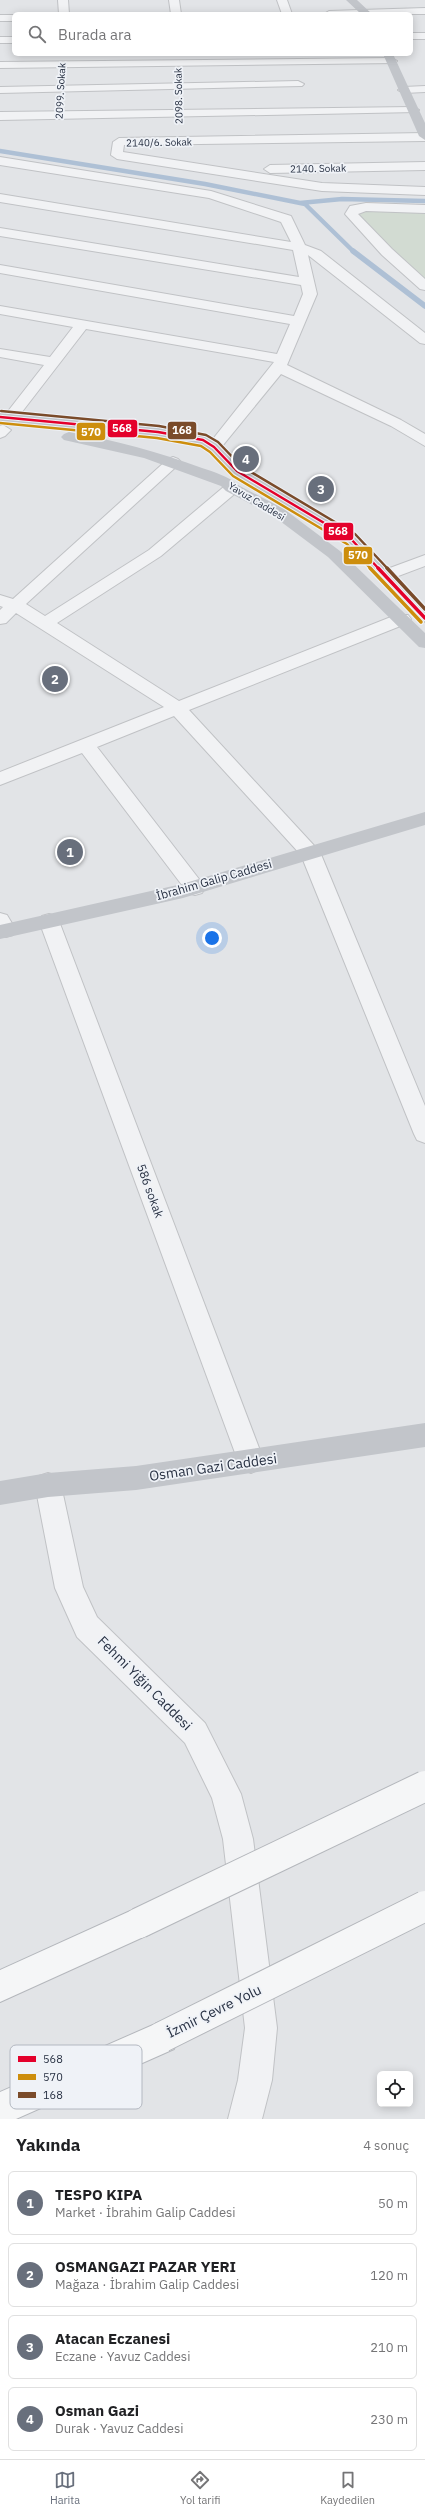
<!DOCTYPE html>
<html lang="tr">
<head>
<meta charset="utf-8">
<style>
  body { margin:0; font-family:"IBM Plex Sans",sans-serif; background:#f2f2f2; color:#202124 }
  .controls { position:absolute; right:12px; bottom:12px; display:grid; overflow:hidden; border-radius:6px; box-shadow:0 2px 10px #0003 }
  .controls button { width:36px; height:36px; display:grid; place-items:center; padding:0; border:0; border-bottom:1px solid #e0e0e0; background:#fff; color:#202124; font:20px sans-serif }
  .you { position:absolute; left:212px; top:938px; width:14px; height:14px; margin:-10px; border:3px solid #fff; border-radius:50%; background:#1a73e8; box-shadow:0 0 0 6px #1a73e833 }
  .badge { display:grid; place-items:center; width:26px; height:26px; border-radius:50%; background:#686f7c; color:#fff; font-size:13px; font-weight:700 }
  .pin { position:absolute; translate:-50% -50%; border:2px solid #fff; box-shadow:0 1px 4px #0006 }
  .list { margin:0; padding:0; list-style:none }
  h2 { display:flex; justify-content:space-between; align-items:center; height:52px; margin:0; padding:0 16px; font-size:17px }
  h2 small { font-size:13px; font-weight:400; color:#757577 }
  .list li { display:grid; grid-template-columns:26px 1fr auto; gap:12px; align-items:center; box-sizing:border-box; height:64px; margin:0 8px 8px; padding:0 8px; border:1px solid #e0e0e0; border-radius:6px }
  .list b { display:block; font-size:15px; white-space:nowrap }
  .list p { margin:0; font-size:13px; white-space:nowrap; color:#757577 }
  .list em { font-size:13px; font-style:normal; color:#757577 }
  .icon { flex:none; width:22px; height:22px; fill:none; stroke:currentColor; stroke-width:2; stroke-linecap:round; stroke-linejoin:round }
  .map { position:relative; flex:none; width:425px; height:2119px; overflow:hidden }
  .search { position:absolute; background:#fff; box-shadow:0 2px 10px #0003; left:12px; right:12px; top:12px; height:44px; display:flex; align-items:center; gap:10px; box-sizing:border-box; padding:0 14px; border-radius:6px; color:#757577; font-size:15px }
  .sheet { height:340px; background:#fff }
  nav { display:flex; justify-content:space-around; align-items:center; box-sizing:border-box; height:56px; border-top:1px solid #e0e0e0; background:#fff; font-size:11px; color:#757577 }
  nav a { display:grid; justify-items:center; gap:2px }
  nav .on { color:#686f7c }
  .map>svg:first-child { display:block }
  .green { fill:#d2dbd2 }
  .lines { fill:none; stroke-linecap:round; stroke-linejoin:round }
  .stream-far1 { stroke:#aec0d5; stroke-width:4.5 }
  .stream { stroke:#aec0d5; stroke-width:5.5 }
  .street-casing { stroke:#c0c2c5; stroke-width:2 }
  .highway-casing { stroke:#b4b7bc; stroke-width:2 }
  .street { fill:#f1f2f4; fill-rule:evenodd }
  .secondary { fill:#c2c5ca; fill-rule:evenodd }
  .highway { fill:#f5f6f7; fill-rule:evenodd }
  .highway-bridge-casing { stroke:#b4b7bc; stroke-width:32; stroke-linecap:butt }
  .highway-bridge { stroke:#f5f6f7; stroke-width:30 }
  .bus-1-far1-casing { stroke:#eff2f7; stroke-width:4.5 }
  .bus-1-casing { stroke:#eff2f7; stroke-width:6 }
  .bus-2-far1-casing { stroke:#eff2f7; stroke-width:4.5 }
  .bus-2-casing { stroke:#eff2f7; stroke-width:6 }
  .bus-3-far1-casing { stroke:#eff2f7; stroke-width:4.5 }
  .bus-3-casing { stroke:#eff2f7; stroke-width:6 }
  .bus-1-far1 { stroke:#e4002b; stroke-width:2.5 }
  .bus-1 { stroke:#e4002b; stroke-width:3.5 }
  .bus-2-far1 { stroke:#cd8e0d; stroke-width:2.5 }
  .bus-2 { stroke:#cd8e0d; stroke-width:3.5 }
  .bus-3-far1 { stroke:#7a4b2a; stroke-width:2.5 }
  .bus-3 { stroke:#7a4b2a; stroke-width:3.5 }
  .labels { text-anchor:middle; stroke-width:3.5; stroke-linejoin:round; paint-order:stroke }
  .far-street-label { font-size:10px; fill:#273042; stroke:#eff2f7 }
  .street-label { font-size:12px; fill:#273042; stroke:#eff2f7 }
  .near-street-label { font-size:14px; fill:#273042; stroke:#eff2f7 }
  .key { fill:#eff2f7; stroke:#b3b8c1; stroke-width:1 }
  .key-label { font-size:11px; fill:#273042 }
  .line-badge { stroke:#eff2f7; stroke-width:1.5 }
  .badge-label { font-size:11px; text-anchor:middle; font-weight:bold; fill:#fff }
</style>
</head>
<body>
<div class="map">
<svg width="425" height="2119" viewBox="0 0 425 2119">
  <rect width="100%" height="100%" fill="#e2e4e7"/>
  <!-- green -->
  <path class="green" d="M365,211L425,212V278L415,272L361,219L359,214Z"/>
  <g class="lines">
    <!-- stream-far1 -->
    <path class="stream-far1" d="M0,151L205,184L305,204L354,252
      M300,203L342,199L425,201"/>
    <!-- stream -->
    <path class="stream" d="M353,251L425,306"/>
    <!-- street casing -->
    <g class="street-casing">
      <path id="street" d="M58,0H68L69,14H59Z
        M169,0H179L181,14H171Z
        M277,0H287L292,14H282Z
        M425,8V14H324L329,11Z
        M0,15H14V21H0Z
        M411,33H425V39H411Z
        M0,37H14V43H0Z
        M391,58L397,61L395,63L0,68V62Z
        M298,81L304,84L302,86L0,93V87Z
        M425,86V92L404,93L398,90L404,87Z
        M413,107L419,110L417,112L0,120V112Z
        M425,133V141L124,145L123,152L322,183L425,187V195L322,191L117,159L111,155L113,142L119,138Z
        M0,157L211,191L291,216L305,245L321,251L425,333V344L420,343L308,255L317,294L287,365L401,420L425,434V446L391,426L281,374L219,450H209L206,447L209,444L274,362L86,329L15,421H5L3,418L5,415L44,365L0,357V349L50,357L73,327L0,314V306L277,354L290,324L0,273V265L294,316L303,294L301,285L0,236V228L299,277L293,250L0,202V194L291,242L281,222L209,198L0,165Z
        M425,162V170L270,173L264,169L270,165Z
        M366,203L425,205V213L366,211L358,214L392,249L425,279V290L420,289L382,255L345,214L350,206Z
        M3,425L11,430L5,436L0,438V426Z
        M173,457L178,459L181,462L178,465L26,604L45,616L149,550L226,485L232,483L240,488L238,491L161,556L57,623L179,701L396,615H408L411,619L408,623L189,710L320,852L425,1106V1143L417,1140L414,1134L301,855L174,716L97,747L202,883L205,888L202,893L195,895L188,893L82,753L0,785V772L164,707L16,613L6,623L0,624V610L3,607L0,606V595L13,599L168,459Z
        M425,555V566L385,581L379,580L377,576L379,572Z
        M0,913L7,915L16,930L13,935L6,937L0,936Z
        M49,914L56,916L59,921L264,1461L260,1469L251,1473L242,1469L238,1461L39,921L42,916Z
        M48,1473L57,1476L61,1485L83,1587L97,1617L205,1723L241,1794L253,1839L277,2028L272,2080L262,2119H228L238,2080L245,2028L223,1839L212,1798L185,1743L77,1637L55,1588L35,1485L39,1476Z"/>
    </g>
    <!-- highway casing -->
    <g class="highway-casing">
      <path id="highway" d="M139,1907L150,1912L155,1923L150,1934L0,2002V1970Z
        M162,2021L174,2025L178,2037L174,2049L16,2119H0V2092Z"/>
    </g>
    <!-- street -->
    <use href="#street" class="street"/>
    <!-- secondary -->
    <path class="secondary" d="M346,0H357L372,14H361Z
      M383,54H393L425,123V140L419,136Z
      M0,413L158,427L208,437L219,444L243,468L357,536L425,608V623L419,622L345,542L231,474L209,450L198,444L158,437L0,421Z
      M69,432C114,440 159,452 202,468C214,472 228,476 238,485L284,509L340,551L425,633V648L419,647L328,557L272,515L226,491L221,486L144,458L64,440L61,437L64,434Z
      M425,812V825L183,898L0,939V925L182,884Z
      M425,1423V1447L136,1490L48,1497L0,1505V1481L48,1473L136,1466Z"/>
    <!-- highway -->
    <use href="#highway" class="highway"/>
    <!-- highway-bridge casing -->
    <g class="highway-bridge-casing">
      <path id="highway-bridge" d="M139,1923L425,1786
        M162,2037L425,1906"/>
    </g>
    <!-- highway-bridge -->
    <use href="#highway-bridge" class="highway-bridge"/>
    <!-- bus-1-far1 casing -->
    <g class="bus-1-far1-casing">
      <path id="bus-1-far1" d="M0,417L158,432L203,440L214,447L237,471L351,539L379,569"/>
    </g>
    <!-- bus-1 casing -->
    <g class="bus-1-casing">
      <path id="bus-1" d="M378,568L425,618"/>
    </g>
    <!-- bus-2-far1 casing -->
    <g class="bus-2-far1-casing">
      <path id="bus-2-far1" d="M0,423L157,438L201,446L210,452L233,476L347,544L371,569"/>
    </g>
    <!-- bus-2 casing -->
    <g class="bus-2-casing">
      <path id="bus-2" d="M370,568L421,622"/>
    </g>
    <!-- bus-3-far1 casing -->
    <g class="bus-3-far1-casing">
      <path id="bus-3-far1" d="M1,411L159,426L206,435L218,442L241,466L355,534L388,569"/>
    </g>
    <!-- bus-3 casing -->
    <g class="bus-3-casing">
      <path id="bus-3" d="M387,568L425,609"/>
    </g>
    <!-- bus-1-far1 -->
    <use href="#bus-1-far1" class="bus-1-far1"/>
    <!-- bus-1 -->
    <use href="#bus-1" class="bus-1"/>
    <!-- bus-2-far1 -->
    <use href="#bus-2-far1" class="bus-2-far1"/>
    <!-- bus-2 -->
    <use href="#bus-2" class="bus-2"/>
    <!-- bus-3-far1 -->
    <use href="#bus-3-far1" class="bus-3-far1"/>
    <!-- bus-3 -->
    <use href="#bus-3" class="bus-3"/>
  </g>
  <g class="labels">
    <!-- far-street labels -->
    <g class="far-street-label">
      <text transform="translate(60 91) rotate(-87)" y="4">2099. Sokak</text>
      <text transform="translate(178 96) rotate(-91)" y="4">2098. Sokak</text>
      <text transform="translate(159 142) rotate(-1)" y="4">2140/6. Sokak</text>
      <text transform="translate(318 168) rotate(-1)" y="4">2140. Sokak</text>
      <text transform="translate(257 501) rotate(31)" y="4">Yavuz Caddesi</text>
    </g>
    <!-- street labels -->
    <g class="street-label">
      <text transform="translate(214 880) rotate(-16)" y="4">İbrahim Galip Caddesi</text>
      <text transform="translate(150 1191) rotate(70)" y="4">586 sokak</text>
    </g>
    <!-- near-street labels -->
    <g class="near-street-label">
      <text transform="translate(213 1467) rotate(-8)" y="5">Osman Gazi Caddesi</text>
      <text transform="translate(145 1683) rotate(45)" y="5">Fehmi Yiğin Caddesi</text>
      <text transform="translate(214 2011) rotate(-26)" y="5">İzmir Çevre Yolu</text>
    </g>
  </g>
  <!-- legend -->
  <rect x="10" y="2045" width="132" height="64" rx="6" class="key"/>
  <rect x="18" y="2056" width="18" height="6" fill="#e4002b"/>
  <rect x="18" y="2074" width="18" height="6" fill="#cd8e0d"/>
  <rect x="18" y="2092" width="18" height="6" fill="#7a4b2a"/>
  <g class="key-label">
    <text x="43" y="2063">568</text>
    <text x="43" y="2081">570</text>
    <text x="43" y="2099">168</text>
  </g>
  <g class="line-badge">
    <rect x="107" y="419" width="31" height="19" rx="4" fill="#e4002b"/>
    <rect x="167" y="421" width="30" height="19" rx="4" fill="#7a4b2a"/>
    <rect x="76" y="422" width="30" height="19" rx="4" fill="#cd8e0d"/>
    <rect x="323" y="522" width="31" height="19" rx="4" fill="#e4002b"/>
    <rect x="343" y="546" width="30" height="19" rx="4" fill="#cd8e0d"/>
  </g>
  <g class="badge-label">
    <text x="122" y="432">568</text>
    <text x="182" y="434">168</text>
    <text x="91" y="436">570</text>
    <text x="338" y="535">568</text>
    <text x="358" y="559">570</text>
  </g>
</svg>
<div class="controls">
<button><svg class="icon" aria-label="locate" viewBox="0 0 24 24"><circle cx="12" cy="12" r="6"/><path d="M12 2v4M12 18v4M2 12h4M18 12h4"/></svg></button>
</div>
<div class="you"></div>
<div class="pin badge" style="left:70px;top:852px">1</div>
<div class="pin badge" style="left:55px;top:679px">2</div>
<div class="pin badge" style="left:321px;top:489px">3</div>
<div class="pin badge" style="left:246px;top:459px">4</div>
<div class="search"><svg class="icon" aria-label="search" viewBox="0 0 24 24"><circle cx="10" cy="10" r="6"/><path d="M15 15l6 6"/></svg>Burada ara</div>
</div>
<section class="sheet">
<h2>Yakında<small>4 sonuç</small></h2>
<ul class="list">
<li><span class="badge">1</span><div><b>TESPO KIPA</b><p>Market · İbrahim Galip Caddesi</p></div><em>50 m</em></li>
<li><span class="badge">2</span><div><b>OSMANGAZI PAZAR YERI</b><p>Mağaza · İbrahim Galip Caddesi</p></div><em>120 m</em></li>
<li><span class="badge">3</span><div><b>Atacan Eczanesi</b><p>Eczane · Yavuz Caddesi</p></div><em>210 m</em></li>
<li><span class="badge">4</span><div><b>Osman Gazi</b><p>Durak · Yavuz Caddesi</p></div><em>230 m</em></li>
</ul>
</section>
<nav>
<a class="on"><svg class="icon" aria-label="map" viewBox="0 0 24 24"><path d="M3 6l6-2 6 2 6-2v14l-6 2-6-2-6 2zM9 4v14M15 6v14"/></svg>Harita</a>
<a><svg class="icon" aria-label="directions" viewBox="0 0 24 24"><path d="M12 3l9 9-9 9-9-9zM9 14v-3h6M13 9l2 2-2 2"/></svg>Yol tarifi</a>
<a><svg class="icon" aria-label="saved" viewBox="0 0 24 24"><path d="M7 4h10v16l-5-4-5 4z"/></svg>Kaydedilen</a>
</nav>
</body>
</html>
